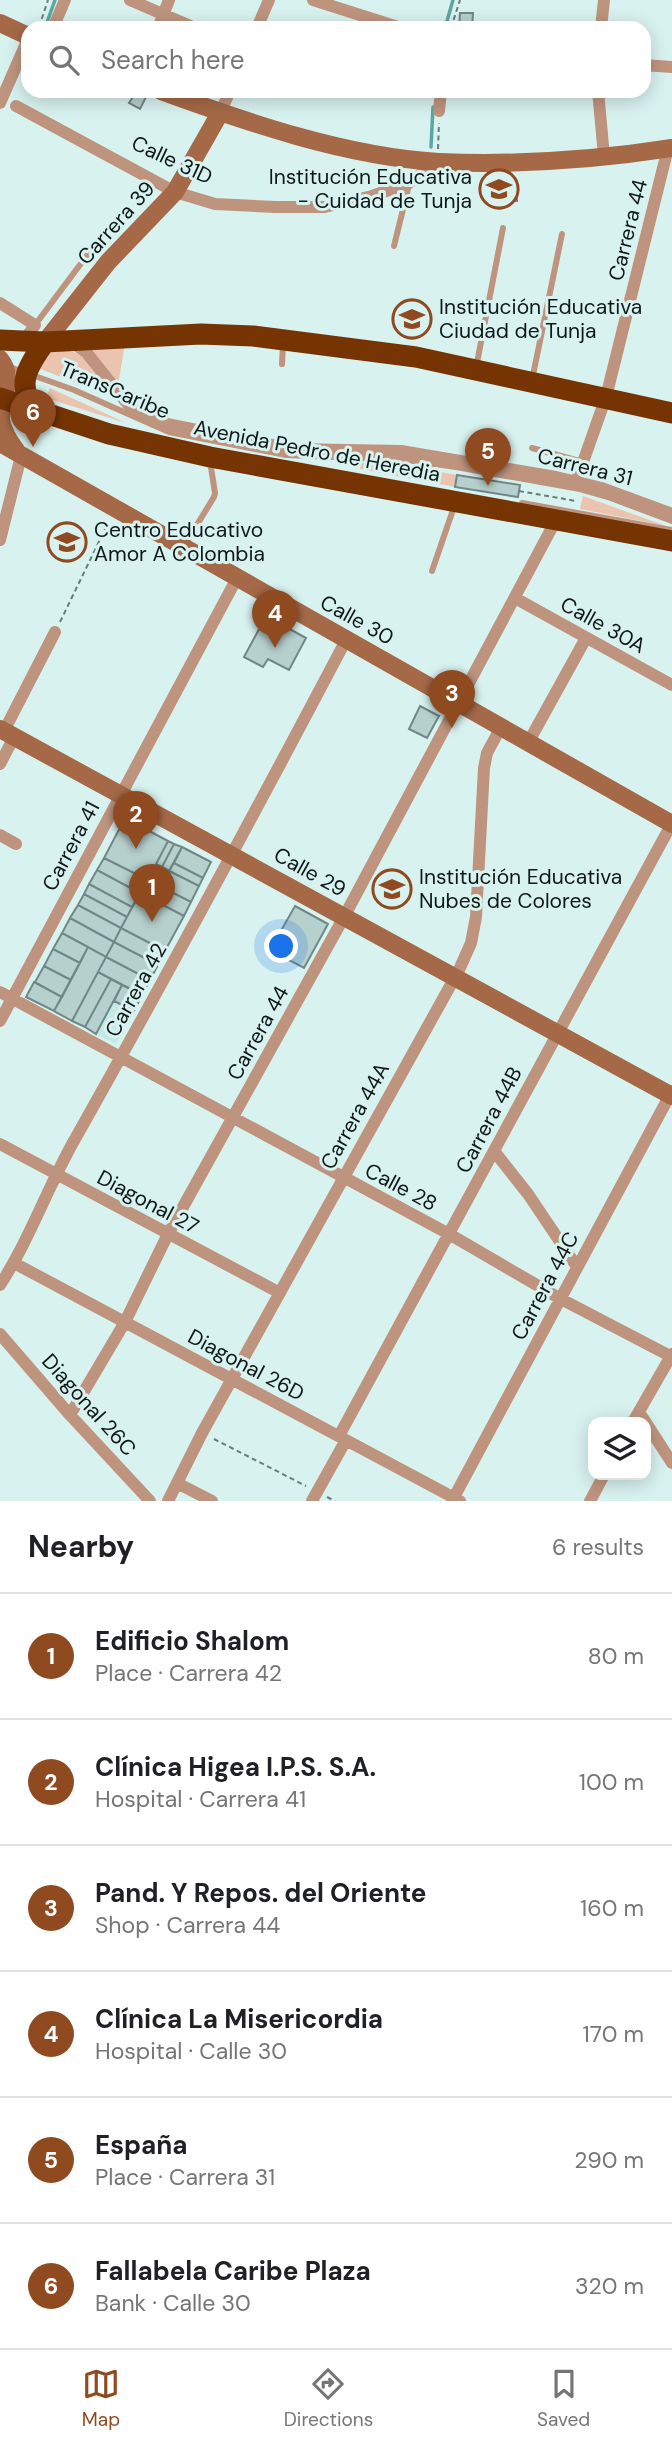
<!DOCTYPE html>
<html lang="en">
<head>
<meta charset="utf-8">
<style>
  body { margin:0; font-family:"DM Sans",sans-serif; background:#f6f6f6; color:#202124 }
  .controls { position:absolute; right:21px; bottom:21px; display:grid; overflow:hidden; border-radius:14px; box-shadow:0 4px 18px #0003 }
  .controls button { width:63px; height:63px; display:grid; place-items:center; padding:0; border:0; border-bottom:2px solid #e0e0e0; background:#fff; color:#202124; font:35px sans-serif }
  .you { position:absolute; left:282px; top:947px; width:24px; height:24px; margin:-18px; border:5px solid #fff; border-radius:50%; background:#1a73e8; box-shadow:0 0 0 10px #1a73e833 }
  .badge { display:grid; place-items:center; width:46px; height:46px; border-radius:50%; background:#8f4a20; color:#fff; font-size:23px; font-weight:700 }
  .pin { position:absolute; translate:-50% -58px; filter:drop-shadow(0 2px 4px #0008) }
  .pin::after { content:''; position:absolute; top:37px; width:24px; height:21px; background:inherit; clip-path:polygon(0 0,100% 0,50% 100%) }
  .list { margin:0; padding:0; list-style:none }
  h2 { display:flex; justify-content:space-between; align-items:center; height:91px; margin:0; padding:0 28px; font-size:30px }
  h2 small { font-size:23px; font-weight:400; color:#757577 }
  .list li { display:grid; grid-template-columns:46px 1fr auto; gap:21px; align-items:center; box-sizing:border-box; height:126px; padding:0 28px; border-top:2px solid #e0e0e0 }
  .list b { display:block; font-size:26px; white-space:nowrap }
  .list p { margin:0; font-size:23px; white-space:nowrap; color:#757577 }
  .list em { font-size:23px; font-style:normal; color:#757577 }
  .icon { flex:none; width:38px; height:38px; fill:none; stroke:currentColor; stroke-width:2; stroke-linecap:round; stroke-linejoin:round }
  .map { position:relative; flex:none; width:672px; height:1501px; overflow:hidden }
  .search { position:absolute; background:#fff; box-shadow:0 4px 18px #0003; left:21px; right:21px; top:21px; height:77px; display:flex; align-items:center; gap:18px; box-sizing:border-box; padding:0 24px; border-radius:21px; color:#757577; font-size:26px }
  .sheet { height:847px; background:#fff }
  nav { display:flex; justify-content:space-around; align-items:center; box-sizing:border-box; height:98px; border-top:2px solid #e0e0e0; background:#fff; font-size:19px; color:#757577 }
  nav a { display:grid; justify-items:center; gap:4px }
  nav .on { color:#8f4a20 }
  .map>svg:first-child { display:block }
  .built { fill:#c5e9e6 }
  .green { fill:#ebc4af }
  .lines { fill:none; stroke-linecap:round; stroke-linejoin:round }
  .stream { stroke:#5da6a3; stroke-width:3.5 }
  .building { fill:#b6d0ce; stroke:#6f8785; stroke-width:2 }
  .path { stroke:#6b7c7b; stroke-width:2; stroke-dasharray:5 3.5; stroke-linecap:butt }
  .lane { stroke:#be947e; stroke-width:6 }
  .street { stroke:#be947e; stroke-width:12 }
  .secondary { stroke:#a56947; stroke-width:18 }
  .highway { stroke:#753402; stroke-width:21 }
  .labels { text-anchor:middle; stroke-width:6; stroke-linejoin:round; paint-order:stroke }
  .street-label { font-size:21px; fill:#0e1817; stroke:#d8f2f0 }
  .poi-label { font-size:21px; fill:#0e1817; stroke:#d8f2f0; text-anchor:start }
</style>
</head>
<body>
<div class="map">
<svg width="672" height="1501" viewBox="0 0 672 1501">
  <rect width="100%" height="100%" fill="#d8f2f0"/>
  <!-- built -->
  <path class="built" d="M114,1001L134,1011L116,1044L96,1034Z"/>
  <!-- green -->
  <path class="green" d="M125,343L118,386L88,347Z
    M58,350C90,350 97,373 112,397L38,368L48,353Z
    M50,388L126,423L46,398Z
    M361,463L400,465L457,475L455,487L360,469Z
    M583,496L666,526L580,509Z"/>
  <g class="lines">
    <!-- stream -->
    <path class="stream" d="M45,28L55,0
      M445,28L453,0
      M431,147L433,107"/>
  </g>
  <!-- building -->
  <path class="building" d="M460,13H473L472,28H459Z
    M136,92L146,97L140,109L129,103Z
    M516,182L517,201H493V183Z
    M457,475L520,485L518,497L455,487Z
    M266,616L306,638L289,670L268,659L263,667L244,657Z
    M420,706L439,716L427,738L409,729Z
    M125,818L168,841L148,880L104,858Z
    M168,841L174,844L162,867L156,864Z
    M174,844L182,847L169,871L162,867Z
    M182,847L211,862L203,878L174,863Z
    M104,858L148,880L140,893L97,870Z
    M174,863L203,878L199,886L169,871Z
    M156,864L199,886L191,902L148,880Z
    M97,870L140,893L132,907L89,884Z
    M148,880L191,902L184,916L140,893Z
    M89,884L132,907L127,917L84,894Z
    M140,893L184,916L165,951L121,928Z
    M84,894L127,917L121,928L78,905Z
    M78,905L121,928L114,942L70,918Z
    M295,906L328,924L304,968L270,950Z
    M70,918L114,942L106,957L62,933Z
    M121,928L165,951L158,965L114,942Z
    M62,933L88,947L80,963L53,949Z
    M114,942L158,965L150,980L106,957Z
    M88,947L106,957L72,1021L54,1011Z
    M53,949L80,963L71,980L44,966Z
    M106,957L150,980L142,995L98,972Z
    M44,966L71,980L62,997L35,982Z
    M98,972L111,979L85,1027L72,1021Z
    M111,979L122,985L96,1034L85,1027Z
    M34,982L62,997L54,1011L26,997Z
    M122,985L142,995L134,1011L114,1001Z"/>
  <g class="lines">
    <!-- path -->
    <path class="path" d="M39,27L48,0
      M451,28L460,0
      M438,149L439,123
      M519,491L576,501
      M60,622L108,523
      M214,1439L306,1486
      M327,1497L335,1501"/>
    <!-- lane -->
    <path class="lane" d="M394,246L409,185
      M35,325L100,238
      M282,364L283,345
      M7,366L74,390L169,432L286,455L406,460L456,467L580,489L608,497L672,521
      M476,368L503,228
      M532,380L562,234
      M532,448L583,462
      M522,503L672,530
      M184,546L214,497L215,493L210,461
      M432,571L455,504"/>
    <!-- street -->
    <path class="street" d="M130,0L195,28
      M313,0L401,28
      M53,28L65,0
      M158,28L169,0
      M257,28L269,0
      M601,28L604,0
      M644,65L672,67
      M423,91L430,92
      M598,91L604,156
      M0,103L28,39
      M16,106L175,192L215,204L275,207H325L372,196L409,183L437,162
      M439,111L441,91
      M220,113L230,91
      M0,303L35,325L23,342
      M73,343L86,352L130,407L162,423L292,449L401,451L556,477L602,488L672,514
      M576,482L606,397L668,148
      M0,540L21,456
      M515,598L672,685
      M4,731L55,632
      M528,743L586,638
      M0,764L14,737
      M0,835L16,844
      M0,992L449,1234L559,1298L672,1357
      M0,1021L237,578
      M0,1144L280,1293
      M494,1151L528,1194L577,1267
      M14,1263L460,1501
      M0,1285C30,1239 48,1186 75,1139C168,974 258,807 346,640
      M0,1334L70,1415L150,1501
      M639,1412L672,1463
      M70,1415L125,1322L168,1234L344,917L556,520
      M633,1422L672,1354
      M339,1436L672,823
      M177,1483L212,1501
      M168,1501L202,1433L459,970L471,943L476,917L484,768L487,753L501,727
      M312,1501L346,1440
      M452,1501L672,1091
      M590,1501L604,1475"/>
    <!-- secondary -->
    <path class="secondary" d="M0,23L28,36
      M161,91C246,122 347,157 439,162C516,165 596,160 672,148
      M45,342L108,262L175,192L220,113
      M0,359C16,379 0,398 1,420C3,432 9,441 16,450
      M0,443L672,824
      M0,729L672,1096"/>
    <!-- highway -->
    <path class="highway" d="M0,340L45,342L201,334L253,336L416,357L672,413
      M0,398L109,434L210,457L672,541
      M36,410C14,386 29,364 45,342"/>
  </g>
  <!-- icons -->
  <defs>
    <g id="school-ring" transform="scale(2.0125)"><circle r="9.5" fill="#d8f2f0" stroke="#8f4a20" stroke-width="1.5"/><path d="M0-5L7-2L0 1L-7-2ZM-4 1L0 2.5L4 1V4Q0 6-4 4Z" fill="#8f4a20"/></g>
  </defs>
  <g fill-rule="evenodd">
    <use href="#school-ring" x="499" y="189"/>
    <use href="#school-ring" x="412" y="319"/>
    <use href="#school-ring" x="67" y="542"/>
    <use href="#school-ring" x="392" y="889"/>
  </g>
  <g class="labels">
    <!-- street labels -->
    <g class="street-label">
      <text transform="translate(172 160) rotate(25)" y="7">Calle 31D</text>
      <text transform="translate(116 223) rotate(-48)" y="7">Carrera 39</text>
      <text transform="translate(628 230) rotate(-76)" y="7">Carrera 44</text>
      <text transform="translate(115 390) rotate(23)" y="7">TransCaribe</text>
      <text transform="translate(317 451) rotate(11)" y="7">Avenida Pedro de Heredia</text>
      <text transform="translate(585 467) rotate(14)" y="7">Carrera 31</text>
      <text transform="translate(357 620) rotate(29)" y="7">Calle 30</text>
      <text transform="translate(603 625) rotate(29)" y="7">Calle 30A</text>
      <text transform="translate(71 846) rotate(-62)" y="7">Carrera 41</text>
      <text transform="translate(310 872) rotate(29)" y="7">Calle 29</text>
      <text transform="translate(136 990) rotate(-61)" y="7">Carrera 42</text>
      <text transform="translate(258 1033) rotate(-61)" y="7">Carrera 44</text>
      <text transform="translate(355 1116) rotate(-61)" y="7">Carrera 44A</text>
      <text transform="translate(489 1120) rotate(-62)" y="7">Carrera 44B</text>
      <text transform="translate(401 1187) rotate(28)" y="7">Calle 28</text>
      <text transform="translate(148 1202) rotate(28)" y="7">Diagonal 27</text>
      <text transform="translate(545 1286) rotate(-62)" y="7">Carrera 44C</text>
      <text transform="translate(246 1365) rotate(28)" y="7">Diagonal 26D</text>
      <text transform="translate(89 1405) rotate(48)" y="7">Diagonal 26C</text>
    </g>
    <!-- poi labels -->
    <g class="poi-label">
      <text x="472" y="184" text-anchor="end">Institución Educativa<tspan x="472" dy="24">- Cuidad de Tunja</tspan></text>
      <text x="439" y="314">Institución Educativa<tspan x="439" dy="24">Ciudad de Tunja</tspan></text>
      <text x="94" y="537">Centro Educativo<tspan x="94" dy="24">Amor A Colombia</tspan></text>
      <text x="419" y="884">Institución Educativa<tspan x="419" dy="24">Nubes de Colores</tspan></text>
    </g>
  </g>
</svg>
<div class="controls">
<button><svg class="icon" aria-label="layers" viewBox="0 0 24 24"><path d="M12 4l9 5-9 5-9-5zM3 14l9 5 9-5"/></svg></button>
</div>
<div class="you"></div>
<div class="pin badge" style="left:152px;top:922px">1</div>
<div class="pin badge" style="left:136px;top:849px">2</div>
<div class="pin badge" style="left:452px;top:728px">3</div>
<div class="pin badge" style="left:275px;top:648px">4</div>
<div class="pin badge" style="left:488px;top:486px">5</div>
<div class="pin badge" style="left:33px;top:447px">6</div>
<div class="search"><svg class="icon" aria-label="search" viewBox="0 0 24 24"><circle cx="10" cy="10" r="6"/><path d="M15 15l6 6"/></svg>Search here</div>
</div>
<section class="sheet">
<h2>Nearby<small>6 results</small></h2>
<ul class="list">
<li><span class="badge">1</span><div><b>Edificio Shalom</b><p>Place · Carrera 42</p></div><em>80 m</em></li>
<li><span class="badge">2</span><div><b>Clínica Higea I.P.S. S.A.</b><p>Hospital · Carrera 41</p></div><em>100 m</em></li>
<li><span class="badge">3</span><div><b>Pand. Y Repos. del Oriente</b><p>Shop · Carrera 44</p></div><em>160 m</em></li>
<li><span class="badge">4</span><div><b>Clínica La Misericordia</b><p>Hospital · Calle 30</p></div><em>170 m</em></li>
<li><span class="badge">5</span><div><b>España</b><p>Place · Carrera 31</p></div><em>290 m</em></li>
<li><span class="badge">6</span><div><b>Fallabela Caribe Plaza</b><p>Bank · Calle 30</p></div><em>320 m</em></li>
</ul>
</section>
<nav>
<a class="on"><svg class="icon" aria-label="map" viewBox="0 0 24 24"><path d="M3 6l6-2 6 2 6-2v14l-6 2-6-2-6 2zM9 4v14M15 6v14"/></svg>Map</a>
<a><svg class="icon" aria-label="directions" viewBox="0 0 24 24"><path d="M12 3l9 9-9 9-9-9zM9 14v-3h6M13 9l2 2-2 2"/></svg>Directions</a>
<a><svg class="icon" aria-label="saved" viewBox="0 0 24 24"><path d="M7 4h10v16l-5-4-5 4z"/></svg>Saved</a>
</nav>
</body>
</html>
